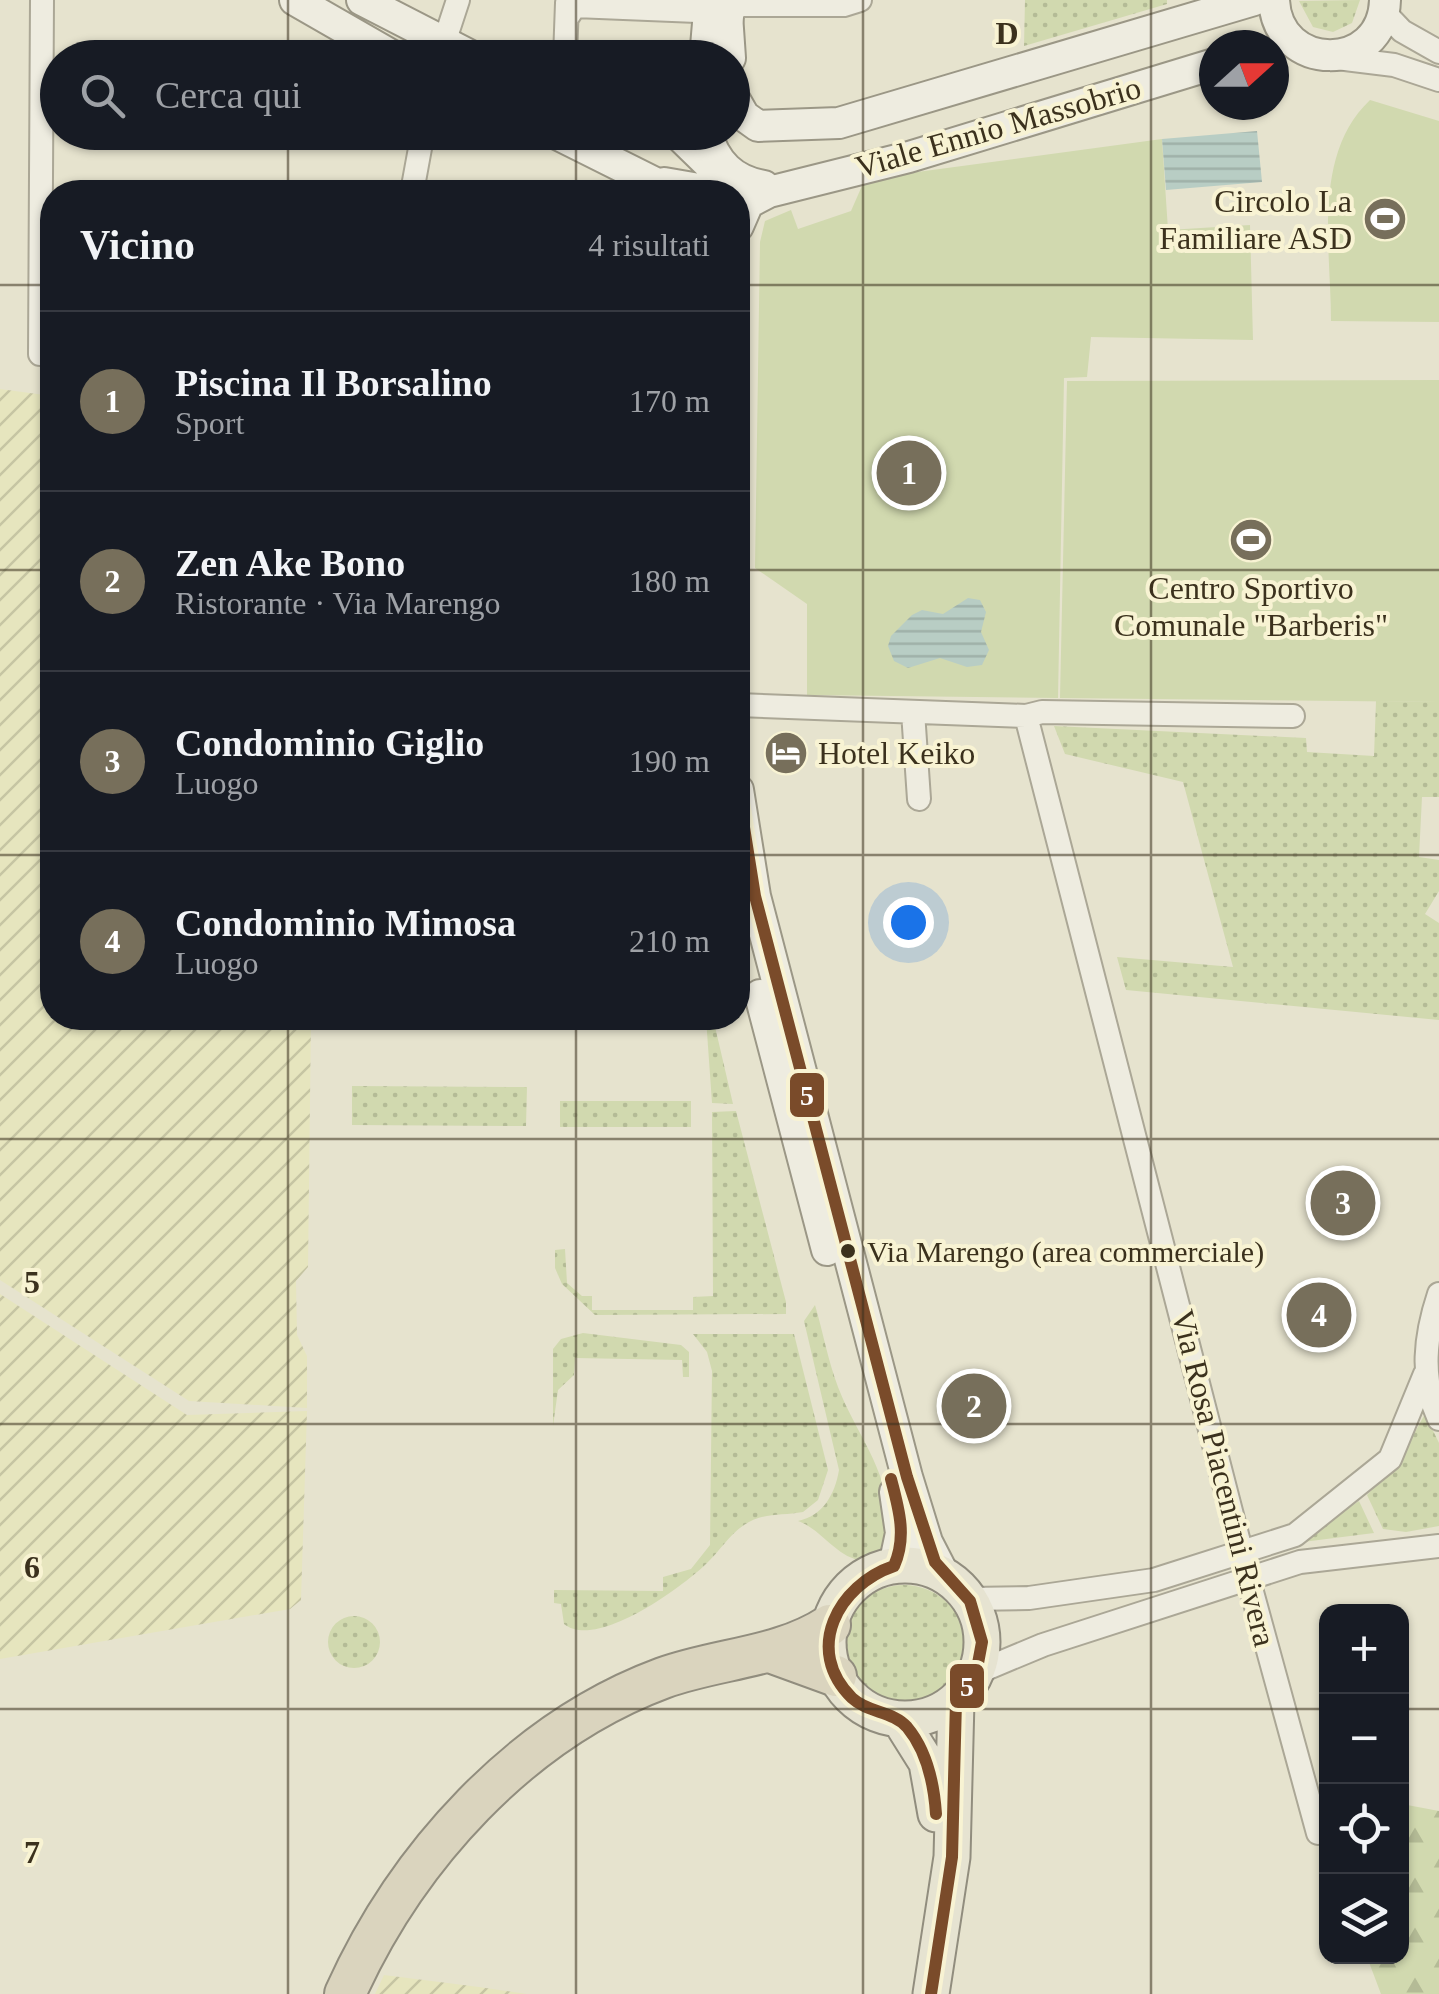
<!DOCTYPE html>
<html lang="it">
<head>
<meta charset="utf-8">
<style>
  body { margin:0; font-family:Georgia,serif; background:#20242c; color:#f1f3f6 }
  .controls { position:absolute; right:30px; bottom:30px; display:grid; overflow:hidden; border-radius:20px; box-shadow:0 2px 8px #0004 }
  .controls button { width:90px; height:90px; display:grid; place-items:center; padding:0; border:0; border-bottom:2px solid #363941; background:#171b24; color:#f1f3f6; font:50px sans-serif }
  .compass { position:absolute; left:1199px; top:30px; width:90px; height:90px; border-radius:50%; background:#171b24; box-shadow:0 2px 8px #0004; rotate:69deg }
  .you { position:absolute; left:908px; top:922px; width:35px; height:35px; margin:-25px; border:8px solid #fff; border-radius:50%; background:#1a73e8; box-shadow:0 0 0 15px #1a73e833 }
  .badge { display:grid; place-items:center; width:65px; height:65px; border-radius:50%; background:#776f5b; color:#fff; font-size:32px; font-weight:700 }
  .pin { position:absolute; translate:-50% -50%; border:5px solid #fff; box-shadow:0 2px 10px #0006 }
  .list { margin:0; padding:0; list-style:none }
  h2 { display:flex; justify-content:space-between; align-items:center; height:130px; margin:0; padding:0 40px; font-size:42px }
  h2 small { font-size:32px; font-weight:400; color:#9ea1a6 }
  .list li { display:grid; grid-template-columns:65px 1fr auto; gap:30px; align-items:center; box-sizing:border-box; height:180px; padding:0 40px; border-top:2px solid #363941 }
  .list b { display:block; font-size:38px; white-space:nowrap }
  .list p { margin:0; font-size:32px; white-space:nowrap; color:#9ea1a6 }
  .list em { font-size:32px; font-style:normal; color:#9ea1a6 }
  .icon { flex:none; width:55px; height:55px; fill:none; stroke:currentColor; stroke-width:2; stroke-linecap:round; stroke-linejoin:round }
  .map { position:relative; flex:none; width:1439px; height:1994px; overflow:hidden }
  .search { position:absolute; background:#171b24; box-shadow:0 2px 8px #0004; left:40px; top:40px; width:710px; height:110px; display:flex; align-items:center; gap:25px; box-sizing:border-box; padding:0 35px; border-radius:55px; color:#9ea1a6; font-size:38px }
  .panel { position:absolute; background:#171b24; box-shadow:0 2px 8px #0004; left:40px; top:180px; width:710px; height:850px; border-radius:40px }
  .map>svg:first-child { display:block }
  .farmland { fill:url(#farmland-furrows) }
  .green { fill:url(#green-dots) }
  .forest { fill:url(#forest-firs) }
  .pitch { fill:#d1d9af }
  .water { fill:url(#water-rules) }
  .lines { fill:none; stroke-linecap:round; stroke-linejoin:round }
  .street-casing { stroke:#aba796; stroke-width:26 }
  .secondary-casing { stroke:#9b9786; stroke-width:34 }
  .primary-casing { stroke:#918d7e; stroke-width:39 }
  .highway-casing { stroke:#918d7e; stroke-width:44 }
  .street { stroke:#eeece0; stroke-width:22 }
  .secondary { stroke:#eeece0; stroke-width:30 }
  .primary { stroke:#e6e3d1; stroke-width:35 }
  .highway { stroke:#dad4be; stroke-width:40 }
  .bus-1-casing { stroke:#f8f3d3; stroke-width:20 }
  .bus-1 { stroke:#7a4b2a; stroke-width:12 }
  .grid { fill:none; stroke:#3b311d; stroke-width:2.5; stroke-opacity:0.55 }
  .bus-dot { fill:#3b311d; stroke:#f8f3d3; stroke-width:4 }
  .labels { text-anchor:middle; stroke-width:8; stroke-linejoin:round; paint-order:stroke }
  .bus-label { font-size:30px; fill:#3b311d; stroke:#f8f3d3; text-anchor:start }
  .street-label { font-size:32px; fill:#3b311d; stroke:#f8f3d3 }
  .poi-label { font-size:32px; fill:#3b311d; stroke:#f8f3d3; text-anchor:end }
  .grid-label { font-size:32px; text-anchor:middle; font-weight:bold; fill:#3b311d; stroke:#f8f3d3; stroke-width:8; stroke-linejoin:round; paint-order:stroke }
  .line-badge { stroke:#f8f3d3; stroke-width:4 }
  .badge-label { font-size:28px; text-anchor:middle; font-weight:bold; fill:#fff }
</style>
</head>
<body>
<div class="map">
<svg width="1439" height="1994" viewBox="0 0 1439 1994">
  <defs>
    <pattern id="farmland-furrows" width="10" height="10" patternUnits="userSpaceOnUse" patternTransform="scale(2.5)"><rect width="10" height="10" fill="#e6e5be"/><path d="M-1 1l2-2M0 10L10 0M9 11l2-2" fill="none" stroke="#c6c5a3"/></pattern>
    <pattern id="green-dots" width="8" height="8" patternUnits="userSpaceOnUse" patternTransform="scale(2.5)"><rect width="8" height="8" fill="#d1d9af"/><path d="M2 2h.1M6 6h.1" fill="none" stroke="#b4bb96" stroke-width="1.8" stroke-linecap="round"/></pattern>
    <pattern id="forest-firs" width="22" height="20" patternUnits="userSpaceOnUse" patternTransform="scale(2.5)"><rect width="22" height="20" fill="#d1d9af"/><path d="M5 1l3.5 6h-7zM16 11l3.5 6h-7z" fill="#b4bb96"/></pattern>
    <pattern id="water-rules" width="6" height="5" patternUnits="userSpaceOnUse" patternTransform="scale(2.5)"><rect width="6" height="5" fill="#b8cdc4"/><path d="M0 2.5h6" fill="none" stroke="#9fb0a8"/></pattern>
  </defs>
  <rect width="100%" height="100%" fill="#e6e3ce"/>
  <!-- farmland -->
  <path class="farmland" d="M0,389L52,396V1018H311L308,1267L296,1281L297,1335L307,1356V1408L189,1401L0,1280Z
    M0,1294L187,1415L307,1411L301,1600L290,1609L0,1659Z
    M384,1975L479,1987L527,1994H375Z"/>
  <!-- green -->
  <path class="green" d="M1025,0H1167V4L1024,46Z
    M1360,0L1352,23L1333,32L1313,27L1299,1Z
    M1376,701L1439,702V797H1422L1419,857L1439,860V891L1425,914L1439,923V1020L1126,990L1117,957L1233,967L1183,782L1065,754L1054,726L1306,738L1307,752L1374,756Z
    M706,1018H713L733,1104L712,1103Z
    M352,1086L527,1087L526,1126L352,1125Z
    M560,1101H691V1127H560Z
    M736,1111L786,1302V1314L595,1315L562,1284L555,1268V1250L565,1249L567,1283L582,1296H592V1310H693V1297L713,1296L712,1112Z
    M815,1305C823,1332 828,1361 838,1387C859,1442 900,1481 884,1547L864,1560C839,1561 822,1529 798,1521C823,1516 835,1494 839,1470L804,1321Z
    M583,1333L681,1345L689,1352V1377H683L682,1360L575,1358L574,1375L558,1390L553,1426V1349L561,1339Z
    M693,1334H794L828,1470L818,1500L803,1512C782,1516 763,1512 744,1525C728,1536 719,1552 706,1564C680,1589 596,1650 564,1624L561,1604L554,1603V1590L663,1591V1577L691,1569L710,1545L712,1371L707,1352Z
    M1425,1414L1439,1443V1526L1406,1532L1383,1529L1367,1495L1401,1457Z
    M1359,1501L1374,1533L1295,1543Z
    M842 1647a62 62 0 1 1 124 0a62 62 0 1 1-124 0Z
    M328 1642a26 26 0 1 1 52 0a26 26 0 1 1-52 0Z"/>
  <!-- forest -->
  <path class="forest" d="M1402,1804L1439,1811V1994H1381L1367,1957L1402,1956Z"/>
  <!-- pitch -->
  <path class="pitch" d="M1370,100L1439,121V322L1331,321C1331,248 1312,155 1370,100Z
    M1162,139L1168,230L1250,225L1253,340L1091,337L1087,377L1064,378L1058,698L807,695V604L755,568L760,242L765,221L791,210L798,229L851,211L865,179Z
    M1439,380V702L1060,698L1067,381Z"/>
  <!-- water -->
  <path class="water" d="M1257,131L1262,182L1166,190L1162,139Z
    M968,598L980,600L986,612L981,632L989,650L982,665L967,667L940,658L908,668L894,661L888,646L891,636L912,615L922,610L943,614Z"/>
  <g class="lines">
    <!-- street casing -->
    <g class="street-casing">
      <path id="street" d="M42,0L40,354H52
        M1384,12L1402,31L1439,52
        M567,18L575,6L697,11L707,0
        M730,29L733,11L740,5H844L860,0
        M439,58L458,0
        M565,58L567,3
        M1337,58L1394,65L1439,80
        M412,192L423,132
        M738,705L1026,716L1042,712L1293,716
        M913,712L919,799
        M1026,716L1249,1581L1318,1833
        M1439,1294C1425,1336 1420,1378 1439,1419
        M969,1599L1029,1598L1154,1580L1295,1535L1390,1459L1425,1374
        M976,1673L1043,1645L1300,1562L1439,1546"/>
    </g>
    <!-- secondary casing -->
    <g class="secondary-casing">
      <path id="secondary" d="M295,0L396,58
        M362,0L475,58
        M726,0L730,58
        M1274,0C1277,73 1383,74 1385,0
        M705,58L710,0
        M732,95L744,116L758,126L839,123L1254,0
        M553,132L673,192
        M676,132L713,168
        M706,132C715,163 733,181 764,186
        M664,183L716,192L769,189
        M738,226L748,203L769,192L909,157L1214,64
        M738,790L755,896L907,1477L927,1542L944,1575
        M760,995L827,1250
        M894,1566L901,1533L895,1492"/>
    </g>
    <!-- primary casing -->
    <g class="primary-casing">
      <path id="primary" d="M828 1642a77 77 0 1 1 154 0a77 77 0 1 1-154 0Z
        M900,1720L927,1763L936,1814
        M931,1994L952,1857L956,1701"/>
    </g>
    <!-- highway casing -->
    <g class="highway-casing">
      <path id="highway" d="M770,1652L836,1676
        M345,1994C406,1858 520,1731 663,1678C718,1658 780,1658 830,1625"/>
    </g>
    <!-- street -->
    <use href="#street" class="street"/>
    <!-- secondary -->
    <use href="#secondary" class="secondary"/>
    <!-- primary -->
    <use href="#primary" class="primary"/>
    <!-- highway -->
    <use href="#highway" class="highway"/>
    <!-- bus-1 casing -->
    <g class="bus-1-casing">
      <path id="bus-1" d="M738,790L755,896L907,1477L935,1562L970,1601L982,1642L976,1674L956,1701L952,1857L931,1994
        M891,1479C899,1509 907,1537 894,1566C838,1585 803,1650 852,1698C868,1713 893,1711 907,1727C927,1751 934,1784 936,1814"/>
    </g>
    <!-- bus-1 -->
    <use href="#bus-1" class="bus-1"/>
  </g>
  <!-- grid -->
  <path class="grid" d="M288,0V58M576,0V58M863,0V1994M1151,0V1994M288,132V192M576,132V192M0,285H52M738,285H1439M0,570H52M738,570H1439M0,855H52M738,855H1439M288,1018V1994M576,1018V1994M0,1139H1439M0,1424H1439M0,1709H1326M1402,1709H1439"/>
  <!-- icons -->
  <defs>
    <g id="stadium-disc" transform="scale(2.25)"><circle r="9.5" fill="#776f5b" stroke="#f8f3d3"/><path d="M0-5a6.5 5 0 1 0 0 10a6.5 5 0 1 0 0-10ZM-3.5-1.8h7v3.6h-7Z" fill="#fff"/></g>
    <g id="hotel-disc" transform="scale(2.25)"><circle r="9.5" fill="#776f5b" stroke="#f8f3d3"/><path d="M-6-4.5h1.5V1H6V5H4.5V3h-9V5H-6ZM-4 0a1.8 1.8 0 1 1 3.6 0ZM.5 0V-2.5h3Q6-2.5 6 0Z" fill="#fff"/></g>
  </defs>
  <g fill-rule="evenodd">
    <use href="#stadium-disc" x="1385" y="219"/>
    <use href="#stadium-disc" x="1251" y="540"/>
    <use href="#hotel-disc" x="786" y="753"/>
  </g>
  <!-- markers -->
  <circle class="bus-dot" cx="848" cy="1251" r="9"/>
  <g class="labels">
    <!-- bus labels -->
    <g class="bus-label">
      <text x="867" y="1262">Via Marengo (area commerciale)</text>
    </g>
    <!-- street labels -->
    <g class="street-label">
      <text transform="translate(998 127) rotate(-16)" y="11">Viale Ennio Massobrio</text>
      <text transform="translate(1224 1478) rotate(76)" y="11">Via Rosa Piacentini Rivera</text>
    </g>
    <!-- poi labels -->
    <g class="poi-label">
      <text x="1352" y="212">Circolo La<tspan x="1352" dy="37">Familiare ASD</tspan></text>
      <text x="1251" y="599" text-anchor="middle">Centro Sportivo<tspan x="1251" dy="37">Comunale "Barberis"</tspan></text>
      <text x="818" y="764" text-anchor="start">Hotel Keiko</text>
    </g>
  </g>
  <g class="grid-label">
    <text x="1007" y="44">D</text>
    <text x="32" y="1293">5</text>
    <text x="32" y="1578">6</text>
    <text x="32" y="1863">7</text>
  </g>
  <g class="line-badge">
    <rect x="788" y="1071" width="38" height="48" rx="10" fill="#7a4b2a"/>
    <rect x="948" y="1662" width="38" height="48" rx="10" fill="#7a4b2a"/>
  </g>
  <g class="badge-label">
    <text x="807" y="1105">5</text>
    <text x="967" y="1696">5</text>
  </g>
</svg>
<div class="controls">
<button>+</button>
<button>−</button>
<button><svg class="icon" aria-label="locate" viewBox="0 0 24 24"><circle cx="12" cy="12" r="6"/><path d="M12 2v4M12 18v4M2 12h4M18 12h4"/></svg></button>
<button><svg class="icon" aria-label="layers" viewBox="0 0 24 24"><path d="M12 4l9 5-9 5-9-5zM3 14l9 5 9-5"/></svg></button>
</div>
<svg class="compass" viewBox="-18 -18 36 36"><path d="M0-13l5 13h-10z" fill="#e53935"/><path d="M0 13l5-13h-10z" fill="#9ea1a6"/></svg>
<div class="you"></div>
<div class="pin badge" style="left:909px;top:473px">1</div>
<div class="pin badge" style="left:974px;top:1406px">2</div>
<div class="pin badge" style="left:1343px;top:1203px">3</div>
<div class="pin badge" style="left:1319px;top:1315px">4</div>
<div class="search"><svg class="icon" aria-label="search" viewBox="0 0 24 24"><circle cx="10" cy="10" r="6"/><path d="M15 15l6 6"/></svg>Cerca qui</div>
<section class="panel">
<h2>Vicino<small>4 risultati</small></h2>
<ul class="list">
<li><span class="badge">1</span><div><b>Piscina Il Borsalino</b><p>Sport</p></div><em>170 m</em></li>
<li><span class="badge">2</span><div><b>Zen Ake Bono</b><p>Ristorante · Via Marengo</p></div><em>180 m</em></li>
<li><span class="badge">3</span><div><b>Condominio Giglio</b><p>Luogo</p></div><em>190 m</em></li>
<li><span class="badge">4</span><div><b>Condominio Mimosa</b><p>Luogo</p></div><em>210 m</em></li>
</ul>
</section>
</div>
</body>
</html>
